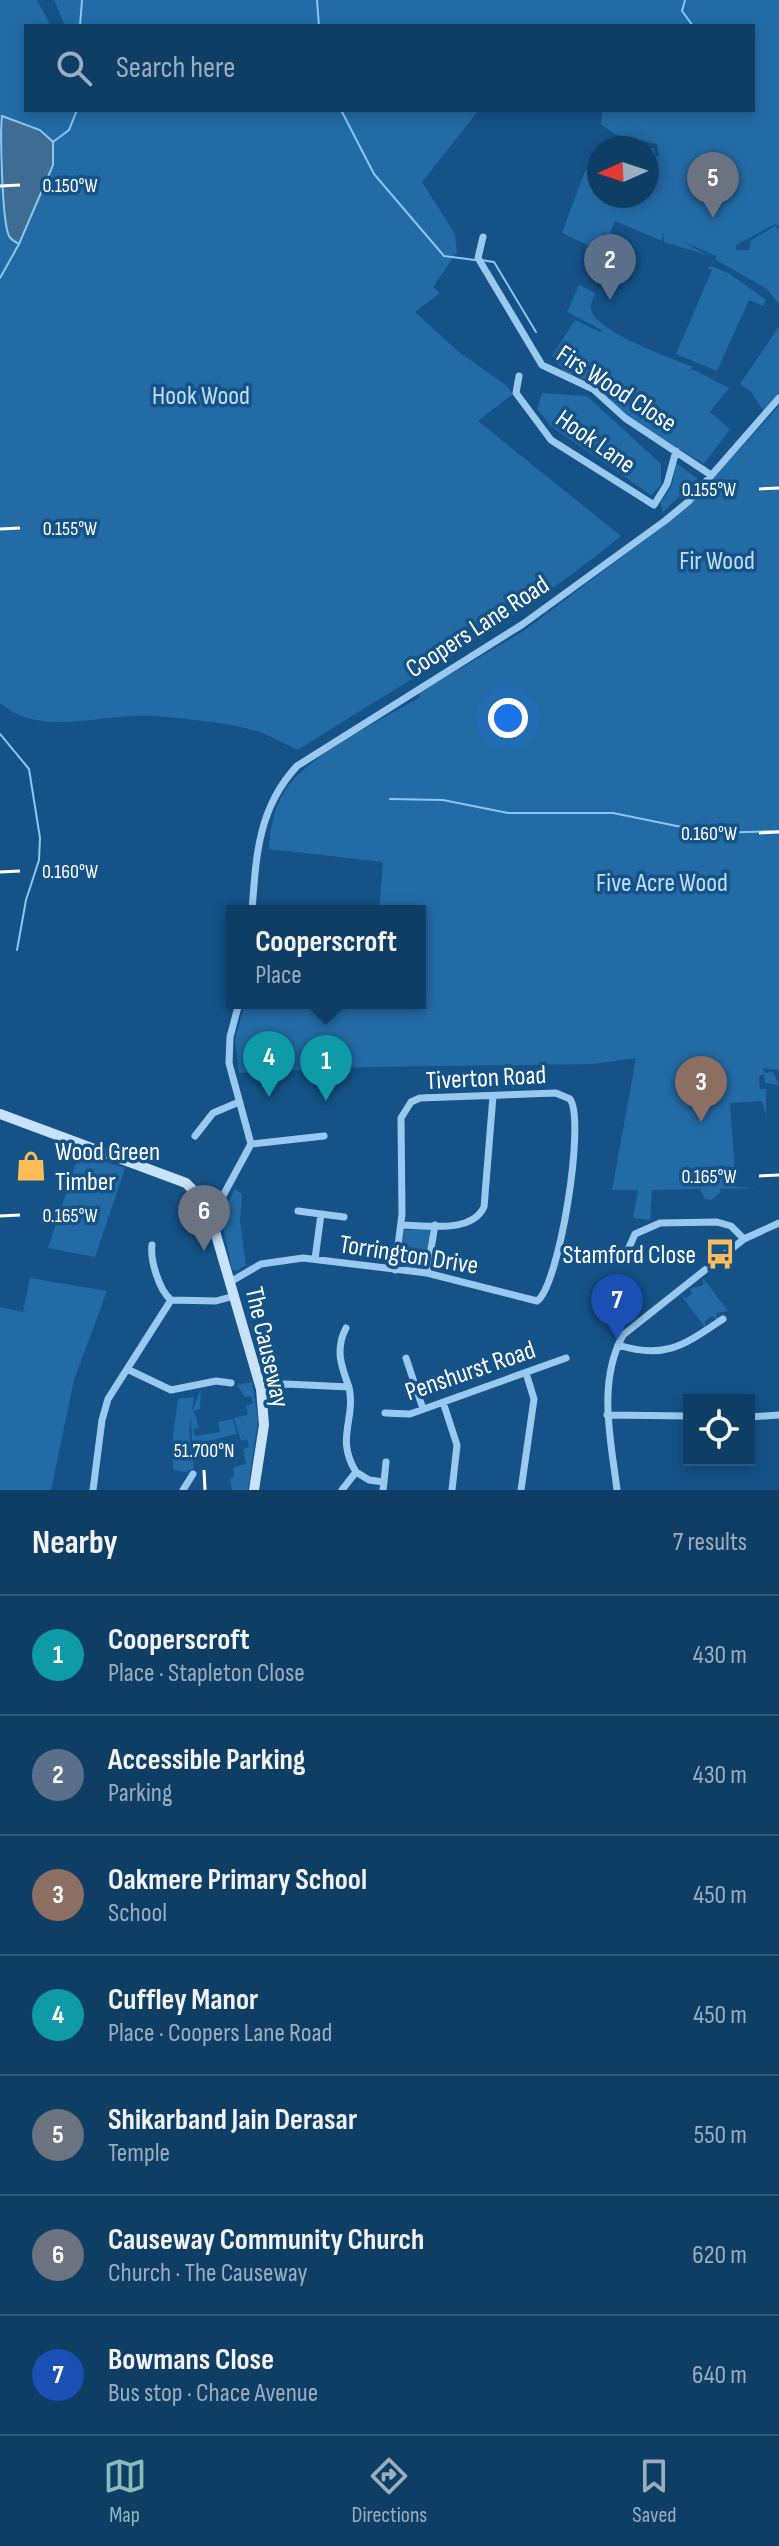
<!DOCTYPE html>
<html lang="en">
<head>
<meta charset="utf-8">
<style>
  body { margin:0; font-family:"Sofia Sans Condensed",sans-serif; background:#18456b; color:#f1f3f6 }
  .controls { position:absolute; right:24px; bottom:24px; display:grid; overflow:hidden; border-radius:0px; box-shadow:0 4px 12px #0003 }
  .controls button { width:72px; height:72px; display:grid; place-items:center; padding:0; border:0; border-bottom:2px solid #2f5779; background:#0f3e65; color:#f1f3f6; font:40px sans-serif }
  .compass { position:absolute; left:587px; top:136px; width:72px; height:72px; border-radius:50%; background:#0f3e65; box-shadow:0 4px 12px #0003; rotate:267deg }
  .you { position:absolute; left:508px; top:718px; width:28px; height:28px; margin:-20px; border:6px solid #fff; border-radius:50%; background:#1a73e8; box-shadow:0 0 0 12px #1a73e833 }
  .badge { display:grid; place-items:center; width:52px; height:52px; border-radius:50%; background:#8bbbb9; color:#fff; font-size:26px; font-weight:700 }
  .pin { position:absolute; translate:-50% -66px; filter:drop-shadow(0 2px 4px #0008) }
  .pin::after { content:''; position:absolute; top:42px; width:28px; height:24px; background:inherit; clip-path:polygon(0 0,100% 0,50% 100%) }
  .popup { position:absolute; left:226px; top:905px; width:200px; height:104px; box-sizing:border-box; display:grid; place-content:center; border-radius:0px; background:#0f3e65; filter:drop-shadow(0 2px 6px #0005); font-size:26px; white-space:nowrap; color:#9baebf }
  .popup b { font-size:30px; color:#f1f3f6 }
  .popup::after { content:''; position:absolute; left:50%; top:100%; margin-left:-16px; border:16px solid transparent; border-top-color:#0f3e65 }
  .list { margin:0; padding:0; list-style:none }
  h2 { display:flex; justify-content:space-between; align-items:center; height:104px; margin:0; padding:0 32px; font-size:34px }
  h2 small { font-size:26px; font-weight:400; color:#9baebf }
  .list li { display:grid; grid-template-columns:52px 1fr auto; gap:24px; align-items:center; box-sizing:border-box; height:120px; padding:0 32px; border-top:2px solid #2f5779 }
  .list b { display:block; font-size:30px; white-space:nowrap }
  .list p { margin:0; font-size:26px; white-space:nowrap; color:#9baebf }
  .list em { font-size:26px; font-style:normal; color:#9baebf }
  .icon { flex:none; width:44px; height:44px; fill:none; stroke:currentColor; stroke-width:2; stroke-linecap:round; stroke-linejoin:round }
  .map { position:relative; flex:none; width:779px; height:1490px; overflow:hidden }
  .search { position:absolute; background:#0f3e65; box-shadow:0 4px 12px #0003; left:24px; right:24px; top:24px; height:88px; display:flex; align-items:center; gap:20px; box-sizing:border-box; padding:0 28px; border-radius:0px; color:#9baebf; font-size:30px }
  .sheet { height:944px; background:#0f3e65 }
  nav { display:flex; justify-content:space-around; align-items:center; box-sizing:border-box; height:112px; border-top:2px solid #2f5779; background:#0f3e65; font-size:22px; color:#9baebf }
  nav a { display:grid; justify-items:center; gap:4px }
  nav .on { color:#8bbbb9 }
  .map>svg:first-child { display:block }
  .green { fill:#236ba5 }
  .water { fill:#3e6c92; stroke:#8bc6f2; stroke-width:2 }
  .lines { fill:none; stroke-linecap:round; stroke-linejoin:round }
  .stream { stroke:#8bc6f2; stroke-width:2 }
  .minor { stroke:#99c9ef; stroke-width:7 }
  .secondary { stroke:#c7e2fa; stroke-width:10 }
  .ticks { fill:none; stroke:#fff; stroke-width:3 }
  .labels { text-anchor:middle; stroke-width:7; stroke-linejoin:round; paint-order:stroke }
  .street-label { font-size:26px; fill:#fff; stroke:#145287 }
  .park-label { font-size:26px; fill:#bfe0fb; stroke:#145287 }
  .poi-label { font-size:26px; fill:#fff; stroke:#145287; text-anchor:start }
  .ticks-label { font-size:20px; text-anchor:middle; fill:#fff; stroke:#145287; stroke-width:7; stroke-linejoin:round; paint-order:stroke }
</style>
</head>
<body>
<div class="map">
<svg width="779" height="1490" viewBox="0 0 779 1490">
  <rect width="100%" height="100%" fill="#145287"/>
  <!-- green -->
  <path class="green" d="M0,0H37L51,26H26V110H479L422,182L455,234L457,252L433,287L440,293L415,312L460,353L506,385L513,394L478,421L621,536C521,618 407,680 298,750C284,744 268,734 253,730C222,722 187,719 155,716C105,712 41,739 0,703V166L3,184L27,227L44,187L2,117L0,119Z
    M54,0H779V226L775,224L736,245V250H750V241L775,226L779,229V304L767,289L716,260V256L680,240L707,255L664,242L663,231L662,241L615,221L609,235L603,233L596,249L562,233L585,171L594,164L599,165V196H647V148H654L655,155L659,157L657,144L614,134L601,124L602,110H753V26H65Z
    M711,266L730,274L766,300L763,306L749,300L717,371L676,354L712,270L707,268Z
    M579,285L595,293C593,299 589,305 592,312C600,333 671,358 693,367L688,371L694,370L729,388L710,412L730,429L704,464L627,417L587,380L565,372L552,356L575,320L600,332L602,330L567,312Z
    M779,327V393L764,411L750,391L740,384Z
    M542,393L587,396L661,464V485L651,495L552,427L537,409Z
    M779,406V1070L763,1068L765,1073L773,1072L779,1085L765,1083L764,1074L759,1077L760,1089H766V1116L762,1101L730,1103L736,1187L760,1188L719,1189L721,1192L711,1200L705,1199L700,1189L652,1190L650,1220L633,1218L638,1190H612L636,1058L594,1064L367,1067L239,1073L235,1039L245,1003H420V911H379L383,862L269,849C270,829 273,812 283,794C304,756 382,720 420,697L419,693L525,630L659,529L691,503Z
    M676,463L698,479L663,512L661,503L672,485Z
    M79,1154L125,1168L95,1257L48,1248Z
    M235,1189L242,1194L240,1221L246,1265L236,1271L232,1269L221,1217Z
    M430,1229L426,1265L419,1269L401,1266L404,1230Z
    M30,1278L107,1291L74,1380L51,1490H0V1307L23,1312Z
    M703,1278L728,1311L716,1313L718,1320L712,1316L705,1321L706,1329L681,1295L686,1298L692,1294L689,1289L703,1285Z
    M252,1382L258,1420L248,1490H232L230,1479L234,1476L233,1467L246,1464L243,1449L249,1447L247,1439L241,1441L234,1418L248,1415L246,1406L253,1403L251,1396L245,1397L237,1385Z
    M201,1389L200,1409L194,1411L199,1428L193,1429L195,1436L220,1432L218,1422L233,1419L237,1434L192,1445L191,1414Z
    M194,1397L189,1431L194,1468L186,1472L173,1470L172,1443L178,1399Z"/>
  <!-- water -->
  <path class="water" d="M2,116L40,130L53,142V165L19,244C16,242 11,240 9,236C2,222 0,131 2,116Z"/>
  <g class="lines">
    <!-- stream -->
    <path class="stream" d="M317,0L319,26
      M685,0L682,11L693,26
      M80,26L82,0
      M341,110L374,174L444,256L475,260
      M53,142L69,130L77,110
      M481,260L494,262L536,332
      M0,278L19,244
      M0,734L29,769L40,838L39,860L26,900L17,950
      M390,799L443,800L508,813H613L711,833L779,831"/>
    <!-- minor -->
    <path class="minor" d="M483,237L478,258L542,365L593,389L625,418L711,475
      M519,376L516,393L551,440L654,505L667,484L676,451
      M252,911C256,856 258,808 297,766L523,624L666,520L689,501L779,398
      M195,1136L213,1113L239,1102
      M251,1144L324,1136
      M298,1211L344,1217
      M212,1216L251,1144L229,1063L230,1037L239,1003
      M401,1225C427,1225 471,1234 484,1207L493,1096
      M152,1245C150,1260 159,1290 171,1300L216,1301L234,1296
      M627,1252L635,1234L660,1223L717,1222L731,1226L744,1239
      M315,1259L321,1214
      M427,1273L435,1225
      M230,1282L261,1264L303,1258L427,1273L537,1301C559,1287 586,1121 570,1099L556,1093L420,1098L411,1102L401,1118L402,1214L395,1270
      M346,1328C335,1349 341,1366 349,1387
      M618,1345C666,1360 684,1345 723,1319
      M406,1358L423,1409
      M127,1369L171,1390L216,1381L231,1383
      M261,1389L285,1384L349,1387C356,1420 335,1438 356,1472
      M443,1402L457,1445L452,1490
      M385,1413L410,1414L566,1358
      M607,1415L689,1416
      M749,1417L779,1415
      M384,1482L386,1462
      M93,1490L102,1420L108,1399L171,1300
      M183,1490L193,1474
      M342,1490L356,1472L369,1480L384,1482L383,1490
      M521,1490L534,1399L526,1373
      M617,1490C611,1440 597,1383 623,1335L744,1239L779,1223"/>
    <!-- secondary -->
    <path class="secondary" d="M0,1114L186,1183L207,1204L261,1389L264,1425L254,1490"/>
  </g>
  <!-- ticks -->
  <path class="ticks" d="M0,186L20,185M759,489L779,488M0,529L20,528M759,833L779,832M0,872L20,871M759,1176L779,1175M0,1216L20,1215M204,1470L205,1490"/>
  <!-- icons -->
  <defs>
    <g id="shop-bare" transform="scale(2.4)"><path d="M-5-2.5h2.3a2.7 3.5 0 0 1 5.4 0H5L5.5 6h-11ZM-1.5-2.5h3a1.5 2.3 0 0 0-3 0Z" fill="#ffbd57" stroke="#145287" stroke-width="2.5" paint-order="stroke"/></g>
    <g id="bus-bare" transform="scale(2.4)"><path d="M-5-6H5V4H4V6H2V4H-2V6H-4V4H-5ZM-3.5-4V0h7V-4ZM-3.5 1.2v1.5H-2V1.2ZM2 1.2v1.5H3.5V1.2Z" fill="#ffbd57" stroke="#145287" stroke-width="2.5" paint-order="stroke"/></g>
  </defs>
  <g fill-rule="evenodd">
    <use href="#shop-bare" x="31" y="1166"/>
    <use href="#bus-bare" x="720" y="1254"/>
  </g>
  <g class="labels">
    <!-- street labels -->
    <g class="street-label">
      <text transform="translate(617 388) rotate(33)" y="9">Firs Wood Close</text>
      <text transform="translate(596 441) rotate(35)" y="9">Hook Lane</text>
      <text transform="translate(477 626) rotate(-33)" y="9">Coopers Lane Road</text>
      <text transform="translate(486 1077) rotate(-3)" y="9">Tiverton Road</text>
      <text transform="translate(409 1254) rotate(9)" y="9">Torrington Drive</text>
      <text transform="translate(268 1347) rotate(77)" y="9">The Causeway</text>
      <text transform="translate(470 1370) rotate(-19)" y="9">Penshurst Road</text>
    </g>
    <!-- park labels -->
    <g class="park-label">
      <text x="201" y="404">Hook Wood</text>
      <text x="717" y="569">Fir Wood</text>
      <text x="662" y="891">Five Acre Wood</text>
    </g>
    <!-- poi labels -->
    <g class="poi-label">
      <text x="55" y="1160">Wood Green<tspan x="55" dy="30">Timber</tspan></text>
      <text x="696" y="1263" text-anchor="end">Stamford Close</text>
    </g>
  </g>
  <g class="ticks-label">
    <text x="70" y="192">0.150°W</text>
    <text x="709" y="496">0.155°W</text>
    <text x="70" y="535">0.155°W</text>
    <text x="709" y="840">0.160°W</text>
    <text x="70" y="878">0.160°W</text>
    <text x="709" y="1183">0.165°W</text>
    <text x="70" y="1222">0.165°W</text>
    <text x="204" y="1457">51.700°N</text>
  </g>
</svg>
<div class="controls">
<button><svg class="icon" aria-label="locate" viewBox="0 0 24 24"><circle cx="12" cy="12" r="6"/><path d="M12 2v4M12 18v4M2 12h4M18 12h4"/></svg></button>
</div>
<svg class="compass" viewBox="-18 -18 36 36"><path d="M0-13l5 13h-10z" fill="#e53935"/><path d="M0 13l5-13h-10z" fill="#9baebf"/></svg>
<div class="you"></div>
<div class="pin badge" style="left:326px;top:1101px;background:#0f9aa8">1</div>
<div class="popup"><b>Cooperscroft</b>Place</div>
<div class="pin badge" style="left:610px;top:300px;background:#5c6f8a">2</div>
<div class="pin badge" style="left:701px;top:1122px;background:#8d6e63">3</div>
<div class="pin badge" style="left:269px;top:1097px;background:#0f9aa8">4</div>
<div class="pin badge" style="left:713px;top:218px;background:#6b7280">5</div>
<div class="pin badge" style="left:204px;top:1251px;background:#6b7280">6</div>
<div class="pin badge" style="left:617px;top:1340px;background:#1a4fb4">7</div>
<div class="search"><svg class="icon" aria-label="search" viewBox="0 0 24 24"><circle cx="10" cy="10" r="6"/><path d="M15 15l6 6"/></svg>Search here</div>
</div>
<section class="sheet">
<h2>Nearby<small>7 results</small></h2>
<ul class="list">
<li><span class="badge" style="background:#0f9aa8">1</span><div><b>Cooperscroft</b><p>Place · Stapleton Close</p></div><em>430 m</em></li>
<li><span class="badge" style="background:#5c6f8a">2</span><div><b>Accessible Parking</b><p>Parking</p></div><em>430 m</em></li>
<li><span class="badge" style="background:#8d6e63">3</span><div><b>Oakmere Primary School</b><p>School</p></div><em>450 m</em></li>
<li><span class="badge" style="background:#0f9aa8">4</span><div><b>Cuffley Manor</b><p>Place · Coopers Lane Road</p></div><em>450 m</em></li>
<li><span class="badge" style="background:#6b7280">5</span><div><b>Shikarband Jain Derasar</b><p>Temple</p></div><em>550 m</em></li>
<li><span class="badge" style="background:#6b7280">6</span><div><b>Causeway Community Church</b><p>Church · The Causeway</p></div><em>620 m</em></li>
<li><span class="badge" style="background:#1a4fb4">7</span><div><b>Bowmans Close</b><p>Bus stop · Chace Avenue</p></div><em>640 m</em></li>
</ul>
</section>
<nav>
<a class="on"><svg class="icon" aria-label="map" viewBox="0 0 24 24"><path d="M3 6l6-2 6 2 6-2v14l-6 2-6-2-6 2zM9 4v14M15 6v14"/></svg>Map</a>
<a><svg class="icon" aria-label="directions" viewBox="0 0 24 24"><path d="M12 3l9 9-9 9-9-9zM9 14v-3h6M13 9l2 2-2 2"/></svg>Directions</a>
<a><svg class="icon" aria-label="saved" viewBox="0 0 24 24"><path d="M7 4h10v16l-5-4-5 4z"/></svg>Saved</a>
</nav>
</body>
</html>
